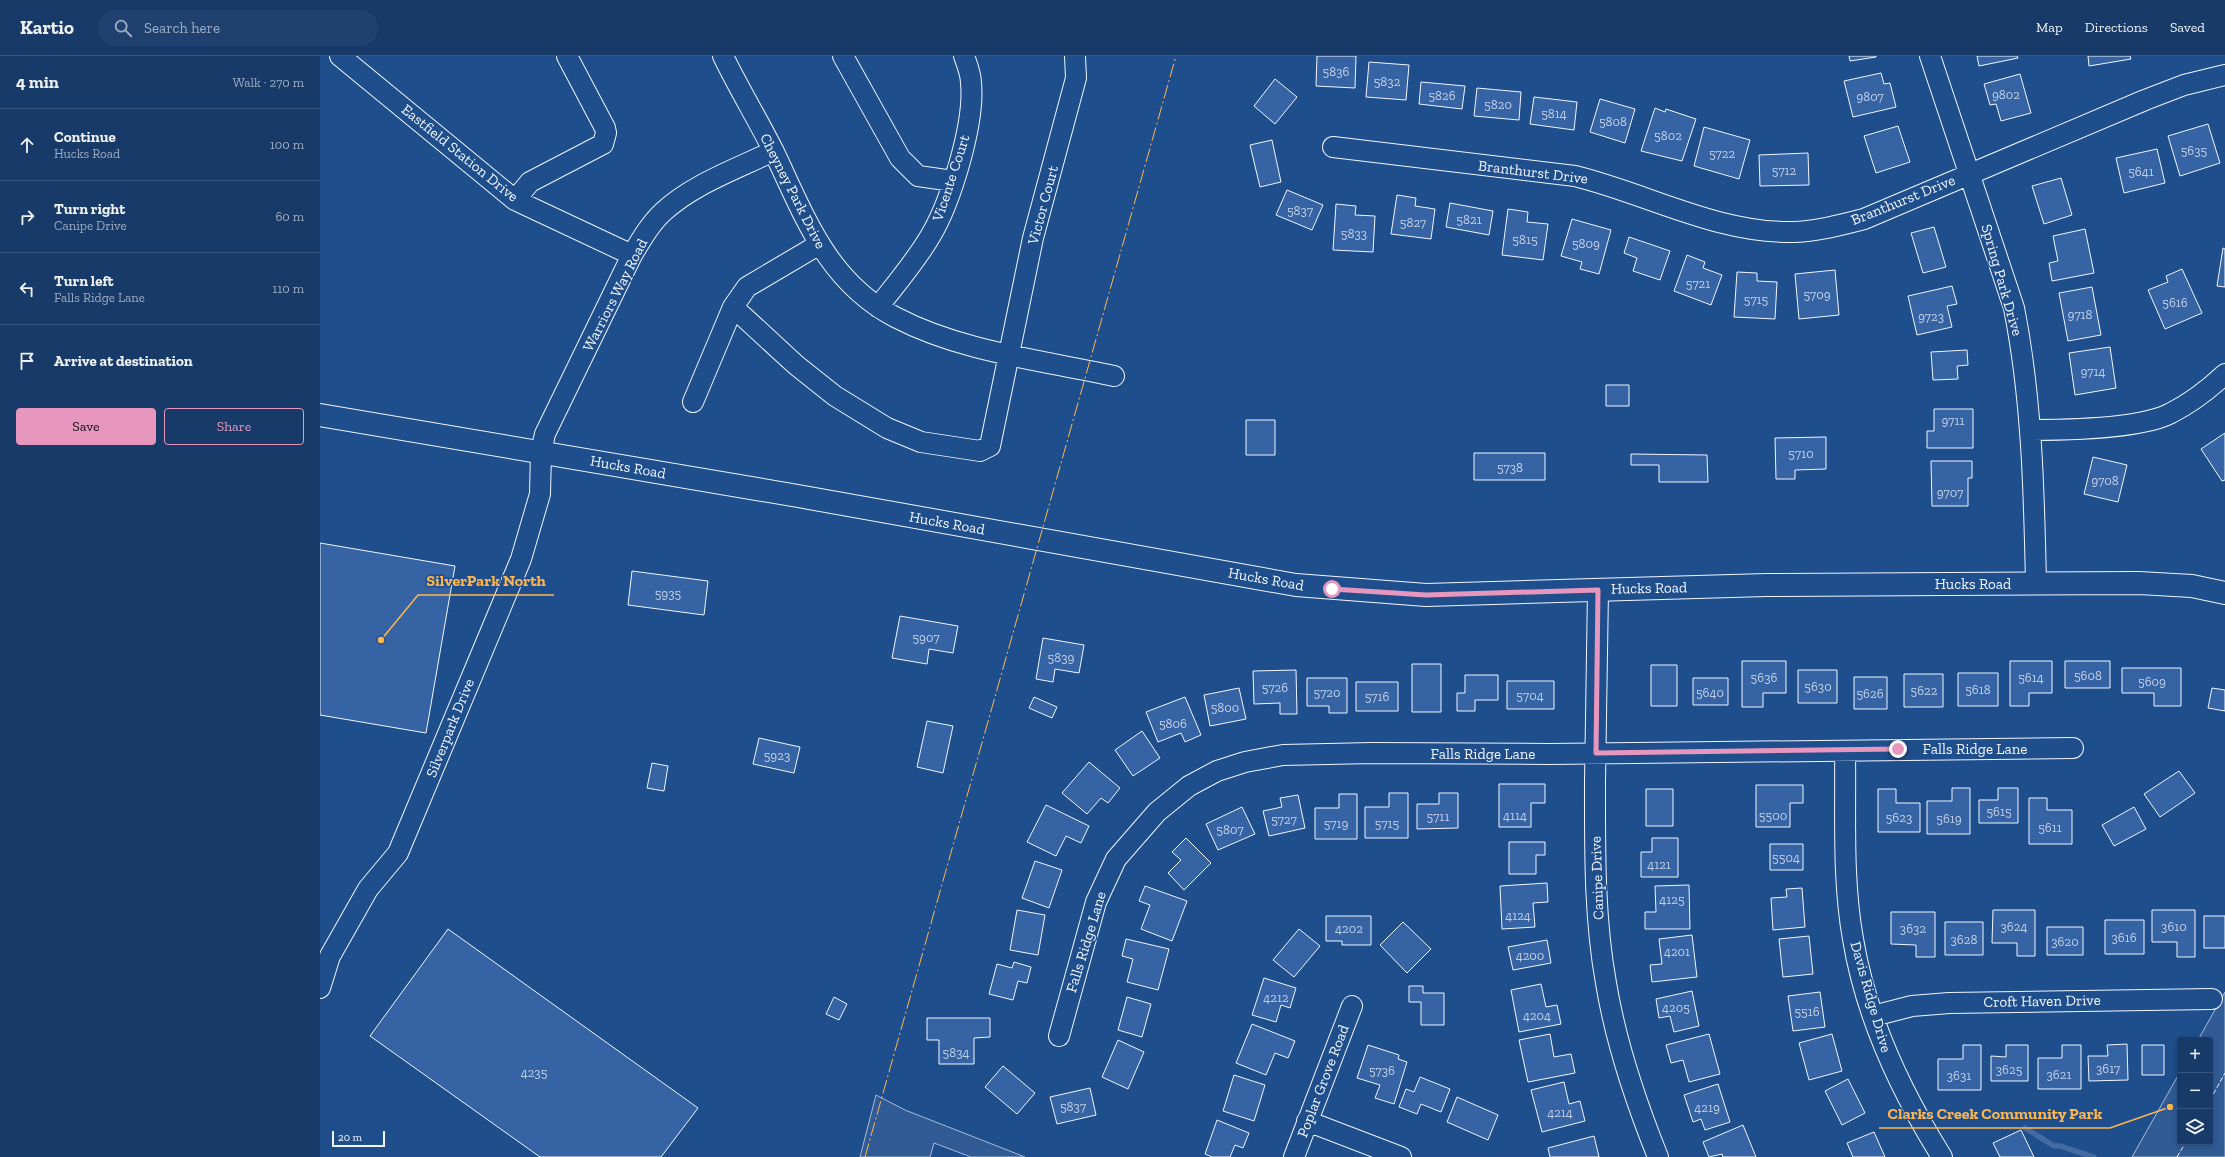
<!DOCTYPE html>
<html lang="en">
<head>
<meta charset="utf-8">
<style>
  body { margin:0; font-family:"Zilla Slab",serif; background:#20416f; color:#f1f3f6 }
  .controls { position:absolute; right:12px; bottom:12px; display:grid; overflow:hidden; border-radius:4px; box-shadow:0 2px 6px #0003 }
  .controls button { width:36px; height:36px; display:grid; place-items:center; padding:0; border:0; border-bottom:1px solid #36547d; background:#173a69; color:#f1f3f6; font:20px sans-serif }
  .scale { position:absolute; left:12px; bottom:10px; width:53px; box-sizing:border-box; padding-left:4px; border:2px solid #f2f6ff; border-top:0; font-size:11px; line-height:14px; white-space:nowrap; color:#f2f6ff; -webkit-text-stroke:3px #1f4e8c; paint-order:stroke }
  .stop { position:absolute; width:12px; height:12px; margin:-9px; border:3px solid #e797bd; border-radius:50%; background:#fff }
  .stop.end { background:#e797bd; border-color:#fff; box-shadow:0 1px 4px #0008 }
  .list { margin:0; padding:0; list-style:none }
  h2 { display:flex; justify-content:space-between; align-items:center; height:52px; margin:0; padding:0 16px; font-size:17px }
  h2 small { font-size:13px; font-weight:400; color:#9eadc0 }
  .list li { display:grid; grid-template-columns:26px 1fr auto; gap:12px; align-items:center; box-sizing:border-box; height:72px; padding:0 16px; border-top:1px solid #36547d }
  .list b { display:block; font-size:15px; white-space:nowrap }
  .list p { margin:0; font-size:13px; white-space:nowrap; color:#9eadc0 }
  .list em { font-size:13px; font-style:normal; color:#9eadc0 }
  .actions { display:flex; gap:8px; padding:12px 16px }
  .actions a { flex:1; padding:9px 0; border:1px solid #e797bd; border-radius:4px; text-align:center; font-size:14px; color:#e797bd }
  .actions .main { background:#e797bd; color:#111 }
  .icon { flex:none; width:22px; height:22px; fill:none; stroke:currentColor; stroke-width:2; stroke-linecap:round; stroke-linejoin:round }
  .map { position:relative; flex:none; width:1905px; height:1101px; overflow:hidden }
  header { display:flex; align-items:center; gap:24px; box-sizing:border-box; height:56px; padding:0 20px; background:#173a69; border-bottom:1px solid #36547d }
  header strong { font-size:19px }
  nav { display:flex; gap:22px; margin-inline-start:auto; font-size:14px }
  .search { width:280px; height:36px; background:#20416f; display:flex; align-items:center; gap:10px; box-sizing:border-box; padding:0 14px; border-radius:22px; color:#9eadc0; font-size:15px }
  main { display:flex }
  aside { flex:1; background:#173a69 }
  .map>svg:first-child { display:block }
  .built { fill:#305b95; stroke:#a8bbd7 }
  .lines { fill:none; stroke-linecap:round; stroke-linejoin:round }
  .stream { stroke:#446ba0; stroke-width:5.5 }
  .building { fill:#3563a3; stroke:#f2f6ff }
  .minor-casing { stroke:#f2f6ff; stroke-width:22 }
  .major-casing { stroke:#f2f6ff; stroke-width:24 }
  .minor { stroke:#1f4e8c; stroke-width:20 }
  .major { stroke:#1f4e8c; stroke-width:22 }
  .fence { stroke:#f2f6ff; stroke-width:1; stroke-dasharray:5 2; stroke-linecap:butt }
  .power { stroke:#ffb74d; stroke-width:1; stroke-dasharray:14 3 2 3; stroke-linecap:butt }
  .route { stroke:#e797bd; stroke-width:5 }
  .labels { text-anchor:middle; stroke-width:3; stroke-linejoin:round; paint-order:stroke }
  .number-label { font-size:13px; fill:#c3d1e8 }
  .street-label { font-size:15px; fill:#f2f6ff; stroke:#1f4e8c }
  .leader { fill:none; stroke:#ffb74d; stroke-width:1.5 }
  .callout-dot { fill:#ffb74d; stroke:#1f4e8c; stroke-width:1.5 }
  .callout-label { font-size:16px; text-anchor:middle; font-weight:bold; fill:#ffb74d; stroke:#1f4e8c; stroke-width:3; stroke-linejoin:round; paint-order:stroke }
</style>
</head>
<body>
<header>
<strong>Kartio</strong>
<div class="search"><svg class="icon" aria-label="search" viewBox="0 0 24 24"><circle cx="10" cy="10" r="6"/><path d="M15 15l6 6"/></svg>Search here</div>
<nav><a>Map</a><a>Directions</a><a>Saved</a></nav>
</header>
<main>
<aside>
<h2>4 min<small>Walk · 270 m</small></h2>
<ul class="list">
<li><svg class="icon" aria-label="ahead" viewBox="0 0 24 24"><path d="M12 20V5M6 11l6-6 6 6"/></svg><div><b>Continue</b><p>Hucks Road</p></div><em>100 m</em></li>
<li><svg class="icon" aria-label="right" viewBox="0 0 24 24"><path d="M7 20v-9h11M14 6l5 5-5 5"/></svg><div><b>Turn right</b><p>Canipe Drive</p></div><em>60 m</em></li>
<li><svg class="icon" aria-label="left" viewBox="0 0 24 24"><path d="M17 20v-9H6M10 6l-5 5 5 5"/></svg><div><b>Turn left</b><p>Falls Ridge Lane</p></div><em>110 m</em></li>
<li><svg class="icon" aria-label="arrive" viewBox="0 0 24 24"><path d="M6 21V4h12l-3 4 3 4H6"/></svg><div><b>Arrive at destination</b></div></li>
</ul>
<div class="actions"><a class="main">Save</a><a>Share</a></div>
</aside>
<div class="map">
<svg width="1905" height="1101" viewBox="0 0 1905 1101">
  <rect width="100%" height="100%" fill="#1f4e8c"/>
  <!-- built -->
  <path class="built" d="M1905,936V1101H1812L1860,1016V1086H1890V984H1878Z
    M556,1039L585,1054L705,1101H651L614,1087L610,1101H540Z"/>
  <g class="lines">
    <!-- stream -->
    <path class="stream" d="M1705,1072L1734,1090H1740L1774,1101"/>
  </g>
  <!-- building -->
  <path class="building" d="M997,0H1036L1035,32L996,30Z
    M1529,0H1556V1L1530,5Z
    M1657,0H1697L1698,2L1659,10Z
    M1768,0H1810L1811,3L1769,10Z
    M1049,6L1089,9L1086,44L1046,41Z
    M1561,17L1564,28L1570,27L1576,51L1533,61L1524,25Z
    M1700,18L1711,57L1681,65L1676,48L1670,49L1664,28Z
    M955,23L977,41L955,68L934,50Z
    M1101,26L1145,30L1142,53L1099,48Z
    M1157,32L1201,36L1199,64L1154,60Z
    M1214,41L1257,46L1254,74L1210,68Z
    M1280,43L1315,53L1305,87L1270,76Z
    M1335,52L1345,56L1346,53L1376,63L1362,105L1321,95Z
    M1888,68L1900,107L1860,120L1848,80Z
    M1578,70L1590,106L1556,117L1544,80Z
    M1384,71L1430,84L1419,123L1374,110Z
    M952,84L961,126L940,131L930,89Z
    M1837,93L1845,127L1804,137L1796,102Z
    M1488,97L1489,129L1440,130L1439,99Z
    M1741,122L1752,159L1724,168L1712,130Z
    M967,134L1003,149L992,174L956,159Z
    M1077,139L1096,142L1095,150L1115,153L1111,183L1071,178Z
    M1130,147L1173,155L1169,179L1126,171Z
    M1016,148L1036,150L1035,159L1055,160L1053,196L1013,194Z
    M1188,153L1208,156L1207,166L1228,168L1223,204L1182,199Z
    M1252,163L1291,174L1279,218L1260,213L1262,206L1241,200Z
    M1614,171L1626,211L1603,217L1591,177Z
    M1765,173L1774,217L1732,225L1729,207L1738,205L1733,180Z
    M1309,181L1350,195L1340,224L1313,215L1317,202L1304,197Z
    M1903,192L1905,193V231L1897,230Z
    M1367,199L1385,206L1383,212L1402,219L1391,249L1354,235Z
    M1862,213L1882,257L1845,273L1828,234L1848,226L1846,220Z
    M1515,214L1519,259L1479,263L1475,218Z
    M1417,216L1437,217V225L1457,226L1455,263L1414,261Z
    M1632,230L1637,248L1627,250L1632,271L1597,279L1588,240Z
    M1772,231L1781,279L1748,285L1739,237Z
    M1790,291L1796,332L1755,339L1749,297Z
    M1647,294L1648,309L1637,310L1638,323L1613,324L1611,296Z
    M1286,329H1309V350H1286Z
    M1614,353H1653V392H1607V375H1614Z
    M926,364H955V399H926Z
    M1905,377V424L1902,425L1881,393Z
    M1506,381V413L1475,414V423H1456L1455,382Z
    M1154,397H1225V424H1154Z
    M1311,398L1387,399L1388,426H1339V409H1311Z
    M1773,401L1807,409L1798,446L1764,438Z
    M1611,405H1652V422H1648V450H1612Z
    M0,487L135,510L106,677L0,659Z
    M312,515L388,525L384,559L308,549Z
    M580,560L638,570L633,597L609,593L607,608L572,602Z
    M723,582L764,589L759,617L735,613L733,626L716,623Z
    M1422,605H1466V637H1443V651H1422Z
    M1690,605H1732V637H1709V650H1690Z
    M1745,605H1790V632H1745Z
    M1092,608H1121V656H1092Z
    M1331,609H1357V650H1331Z
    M1802,612H1861V650H1834V637H1802Z
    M976,614L977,658H960V647L934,648L933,615Z
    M1478,614H1517V647H1478Z
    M1638,617H1678V650H1638Z
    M1584,618H1623V651H1584Z
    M1145,619H1178V644H1155V655H1137V637H1145Z
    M1534,621H1567V653H1534Z
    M987,622H1027V657H1009V650H987Z
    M1373,622H1408V649H1373Z
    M1187,625H1234V653H1187Z
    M1036,626H1078V655H1036Z
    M919,632L926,663L890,670L884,639Z
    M1892,632L1905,634V655L1888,652Z
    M714,641L737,651L732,662L709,652Z
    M865,641L881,679L865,686L861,677L838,686L826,656Z
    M607,665L633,670L623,717L597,711Z
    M822,675L840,702L813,720L795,694Z
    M439,682L480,691L474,717L433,708Z
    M769,706L800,732L788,747L781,742L767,758L742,737Z
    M332,707L348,710L344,735L327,732Z
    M1859,715L1875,737L1840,761L1824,738Z
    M1179,728H1225V747H1211V771H1179Z
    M1436,729H1483V747H1470V771H1436Z
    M1632,732H1650V778H1607V745H1632Z
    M1678,732H1698V767H1659V744H1678Z
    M1326,733H1353V770H1326Z
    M1558,733H1576V747H1600V776H1558Z
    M1069,737H1088V782H1045V751H1069Z
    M1119,737H1138V772L1097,773V748H1119Z
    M1019,738H1037V783H995V752H1019Z
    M978,739L985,772L949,780L943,755L962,751L960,742Z
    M1709,742H1727V754H1752V788H1709Z
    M726,749L769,770L761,787L746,780L736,800L707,786Z
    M922,751L935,778L898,794L886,768Z
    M1814,751L1826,773L1794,790L1782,769Z
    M866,782L891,807L864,834L848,817L861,804L852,796Z
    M1332,782H1358V821H1321V796H1332Z
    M1189,786H1225V799H1216V818H1189Z
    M1450,788H1483V814H1450Z
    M715,805L742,814L729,852L702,842Z
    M1227,827L1228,846L1213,847L1215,871L1182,873L1180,830Z
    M1369,829L1370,873H1325V856H1336L1335,830Z
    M825,830L867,845L852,885L821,873L830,849L819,845Z
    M1482,832L1485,871L1453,874L1451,842L1467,841L1466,833Z
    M697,854L725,859L718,899L690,894Z
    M1673,854H1715V900H1697V887H1672Z
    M1832,854H1875V901H1857V886H1832Z
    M1571,856H1615V901H1596V889L1571,888Z
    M1006,860H1051V889H1022V885H1006Z
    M1884,860H1905V892H1884Z
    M1785,864H1824V898H1785Z
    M1083,866L1111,893L1087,917L1060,889Z
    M1625,866H1663V899H1625Z
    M1727,871H1763V899H1727Z
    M128,873L378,1052L341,1101H220L50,980Z
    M979,873L1000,890L974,921L953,904Z
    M1372,879L1377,921L1332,926L1330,909L1342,908L1339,883Z
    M1489,880L1493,918L1463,921L1459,883Z
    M806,883L849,893L838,934L807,926L813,903L802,900Z
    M1227,884L1231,907L1193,914L1188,891Z
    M694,906L711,911L707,927L698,925L693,944L669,938L677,908L692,912Z
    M944,922L976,932L970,952L961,949L956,966L932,959Z
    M1221,928L1226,951L1237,949L1241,968L1199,976L1191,934Z
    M1089,930H1103V937H1124V969H1101V946H1089Z
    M1372,935L1379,970L1354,976L1350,960L1339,962L1336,943Z
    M1500,936L1505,971L1473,975L1468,940Z
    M514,941L527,948L519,964L506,958Z
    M807,941L831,948L822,981L798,974Z
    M607,962H670V981L654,982V1008H619V984H607Z
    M932,968L975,985L968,1002L955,997L946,1019L916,1007Z
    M1230,978L1234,1001L1251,998L1255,1017L1208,1026L1199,984Z
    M1389,978L1400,1018L1369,1026L1363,1004L1351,1007L1346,989Z
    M1512,978L1522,1015L1489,1024L1479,987Z
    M798,984L824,996L808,1033L782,1021Z
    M1807,988L1808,1024L1769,1025L1768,1000H1788L1787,989Z
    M1048,989L1079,999L1078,1003L1087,1006L1074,1048L1055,1042L1060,1029L1037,1022Z
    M1643,989H1661V1034H1618V1003H1643Z
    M1686,989H1708V1025H1671V1000L1686,1001Z
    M1742,989H1761V1033H1718V1002H1742Z
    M1822,989H1844V1019H1822Z
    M683,1010L715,1037L697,1058L665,1031Z
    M914,1019L945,1029L934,1065L903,1055Z
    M1100,1021L1130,1033L1121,1056L1101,1048L1097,1058L1079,1051L1086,1033L1094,1036Z
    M1528,1023L1545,1057L1522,1069L1505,1035Z
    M1244,1026L1249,1048L1260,1045L1265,1065L1222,1076L1211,1034Z
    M1398,1028L1410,1066L1385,1074L1381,1063L1373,1066L1364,1039Z
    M770,1032L776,1059L737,1068L730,1041Z
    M1137,1041L1178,1059L1168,1084L1127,1066Z
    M897,1064L929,1077L923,1092L915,1089L910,1101H892L885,1098Z
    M1423,1069L1436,1101H1403L1402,1098L1389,1101L1383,1086Z
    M1701,1074L1714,1101H1680L1673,1087Z
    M1554,1076L1565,1101H1533L1527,1087Z
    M1274,1080L1279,1101H1230L1228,1092Z"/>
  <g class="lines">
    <!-- minor casing -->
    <g class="minor-casing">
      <path id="minor" d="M20,0L195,144L312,199
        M403,0C419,33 438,64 454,96C485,161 507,225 575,261C642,296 721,304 794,320
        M523,0L580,102L598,120L633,125
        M1610,0L1694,252C1712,343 1714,435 1716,527
        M1013,91L1255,120C1328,138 1398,178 1475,176C1498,175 1521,169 1544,163L1825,44L1864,29L1905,19
        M195,144L210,126L283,88L286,77L285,72L247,0
        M413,251L476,309L515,340L567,372L601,386L660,395L670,390L713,182L756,22L755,0
        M558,251C576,228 596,205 611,179C631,145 655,67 651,27C651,18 647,8 644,0
        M373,346L413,251L427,231L498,189
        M1710,374C1745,374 1821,373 1851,357C1871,347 1889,333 1905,318
        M1278,534C1277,597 1276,661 1275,725C1275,792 1274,861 1286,927C1296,988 1315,1044 1338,1101
        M1525,695C1526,757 1522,822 1533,883C1546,962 1580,1034 1622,1101
        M0,932L10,900L48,833L78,797L201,503L220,438L221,396L225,378L312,199C321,184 330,168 343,156C373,128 417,113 453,95
        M1553,960L1592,950L1629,947L1892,943
        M739,980L776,846L796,803L837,756L869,730L897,715L925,706L963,699L1052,697L1229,698L1753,692
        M987,1065L1081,1101
        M974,1101L1032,950"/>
    </g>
    <!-- major casing -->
    <g class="major-casing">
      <path id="major" d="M0,359L478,440L976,529L1106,539L1446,529L1819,527L1872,530L1905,537"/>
    </g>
    <!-- minor -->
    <use href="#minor" class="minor"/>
    <!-- major -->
    <use href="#major" class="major"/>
    <!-- fence -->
    <path class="fence" d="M1890,1044L1905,1017
      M1857,1101L1866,1086"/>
    <!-- power -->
    <path class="power" d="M545,1101L856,0"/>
  </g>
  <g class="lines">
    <!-- route -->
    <path class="route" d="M1012,533L1106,539L1278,534L1276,697L1578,693"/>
  </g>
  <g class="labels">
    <!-- number labels -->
    <g class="number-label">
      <text x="1016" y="20">5836</text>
      <text x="1067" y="30">5832</text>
      <text x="1686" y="43">9802</text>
      <text x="1122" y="44">5826</text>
      <text x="1550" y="45">9807</text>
      <text x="1178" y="53">5820</text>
      <text x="1234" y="62">5814</text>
      <text x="1293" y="70">5808</text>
      <text x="1348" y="84">5802</text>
      <text x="1874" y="99">5635</text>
      <text x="1402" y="102">5722</text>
      <text x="1464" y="119">5712</text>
      <text x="1821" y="120">5641</text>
      <text x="980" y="159">5837</text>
      <text x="1149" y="168">5821</text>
      <text x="1093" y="171">5827</text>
      <text x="1034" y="182">5833</text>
      <text x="1205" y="188">5815</text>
      <text x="1266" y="192">5809</text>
      <text x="1378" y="232">5721</text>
      <text x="1497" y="243">5709</text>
      <text x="1436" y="248">5715</text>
      <text x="1855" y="251">5616</text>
      <text x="1760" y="263">9718</text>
      <text x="1611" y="265">9723</text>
      <text x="1773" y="320">9714</text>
      <text x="1633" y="369">9711</text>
      <text x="1481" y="402">5710</text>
      <text x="1190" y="416">5738</text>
      <text x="1785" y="429">9708</text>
      <text x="1630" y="441">9707</text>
      <text x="348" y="542">5935</text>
      <text x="606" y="586">5907</text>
      <text x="741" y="606">5839</text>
      <text x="1768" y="624">5608</text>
      <text x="1444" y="626">5636</text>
      <text x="1711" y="626">5614</text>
      <text x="1832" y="630">5609</text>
      <text x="1498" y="635">5630</text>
      <text x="955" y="636">5726</text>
      <text x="1658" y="638">5618</text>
      <text x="1604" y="639">5622</text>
      <text x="1007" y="641">5720</text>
      <text x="1390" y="641">5640</text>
      <text x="1550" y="642">5626</text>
      <text x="1210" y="644">5704</text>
      <text x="1057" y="645">5716</text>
      <text x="905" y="656">5800</text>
      <text x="853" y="672">5806</text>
      <text x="457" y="704">5923</text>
      <text x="1679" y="760">5615</text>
      <text x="1195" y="764">4114</text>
      <text x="1453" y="764">5500</text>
      <text x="1118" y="765">5711</text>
      <text x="1579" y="766">5623</text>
      <text x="1629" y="767">5619</text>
      <text x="964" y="768">5727</text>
      <text x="1016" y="772">5719</text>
      <text x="1067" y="772">5715</text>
      <text x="1730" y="776">5611</text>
      <text x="910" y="778">5807</text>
      <text x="1466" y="806">5504</text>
      <text x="1339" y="813">4121</text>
      <text x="1352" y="848">4125</text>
      <text x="1198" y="864">4124</text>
      <text x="1694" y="875">3624</text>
      <text x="1854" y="875">3610</text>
      <text x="1029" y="877">4202</text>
      <text x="1593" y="877">3632</text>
      <text x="1804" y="886">3616</text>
      <text x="1644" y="888">3628</text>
      <text x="1745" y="890">3620</text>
      <text x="1357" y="900">4201</text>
      <text x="1210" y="904">4200</text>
      <text x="956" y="946">4212</text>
      <text x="1356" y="956">4205</text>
      <text x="1487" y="960">5516</text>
      <text x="1217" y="964">4204</text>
      <text x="636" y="1001">5834</text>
      <text x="1788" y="1017">3617</text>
      <text x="1689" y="1018">3625</text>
      <text x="1062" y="1019">5736</text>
      <text x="214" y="1021">4235</text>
      <text x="1739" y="1023">3621</text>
      <text x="1639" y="1024">3631</text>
      <text x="753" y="1055">5837</text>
      <text x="1387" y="1056">4219</text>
      <text x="1240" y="1061">4214</text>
    </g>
    <!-- street labels -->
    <g class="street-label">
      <text transform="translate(140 97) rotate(39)" y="5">Eastfield Station Drive</text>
      <text transform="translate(1213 116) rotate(7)" y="5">Branthurst Drive</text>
      <text transform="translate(631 122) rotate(-72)" y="5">Vicente Court</text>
      <text transform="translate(473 135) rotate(63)" y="5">Cheyney Park Drive</text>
      <text transform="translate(1583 144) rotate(-22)" y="5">Branthurst Drive</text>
      <text transform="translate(723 149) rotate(-75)" y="5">Victor Court</text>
      <text transform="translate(1682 224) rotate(74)" y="5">Spring Park Drive</text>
      <text transform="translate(295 239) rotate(-63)" y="5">Warriors Way Road</text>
      <text transform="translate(308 411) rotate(10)" y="5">Hucks Road</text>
      <text transform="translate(627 467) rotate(10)" y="5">Hucks Road</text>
      <text transform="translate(946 523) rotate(10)" y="5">Hucks Road</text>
      <text x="1653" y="533">Hucks Road</text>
      <text transform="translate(1329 532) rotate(-1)" y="5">Hucks Road</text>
      <text transform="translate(130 672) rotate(-68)" y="5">Silverpark Drive</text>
      <text x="1655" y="698">Falls Ridge Lane</text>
      <text x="1163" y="703">Falls Ridge Lane</text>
      <text transform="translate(1277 822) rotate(-92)" y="5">Canipe Drive</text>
      <text transform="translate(766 886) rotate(-73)" y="5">Falls Ridge Lane</text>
      <text transform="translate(1551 941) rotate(74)" y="5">Davis Ridge Drive</text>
      <text transform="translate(1722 945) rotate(-1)" y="5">Croft Haven Drive</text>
      <text transform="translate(1003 1025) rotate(-69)" y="5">Poplar Grove Road</text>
    </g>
  </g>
  <!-- callouts -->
  <path class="leader" d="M61 584L98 539H234M1850 1051L1790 1072H1559"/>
  <g class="callout-dot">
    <circle cx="61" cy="584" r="4"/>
    <circle cx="1850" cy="1051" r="4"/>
  </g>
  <g class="callout-label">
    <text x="166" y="530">SilverPark North</text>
    <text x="1675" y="1063">Clarks Creek Community Park</text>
  </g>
</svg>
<div class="controls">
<button>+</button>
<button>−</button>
<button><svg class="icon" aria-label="layers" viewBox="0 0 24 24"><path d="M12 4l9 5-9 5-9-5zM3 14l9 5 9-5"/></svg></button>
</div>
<div class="scale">20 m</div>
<div class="stop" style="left:1012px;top:533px"></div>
<div class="stop end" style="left:1578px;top:693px"></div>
</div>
</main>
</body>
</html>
